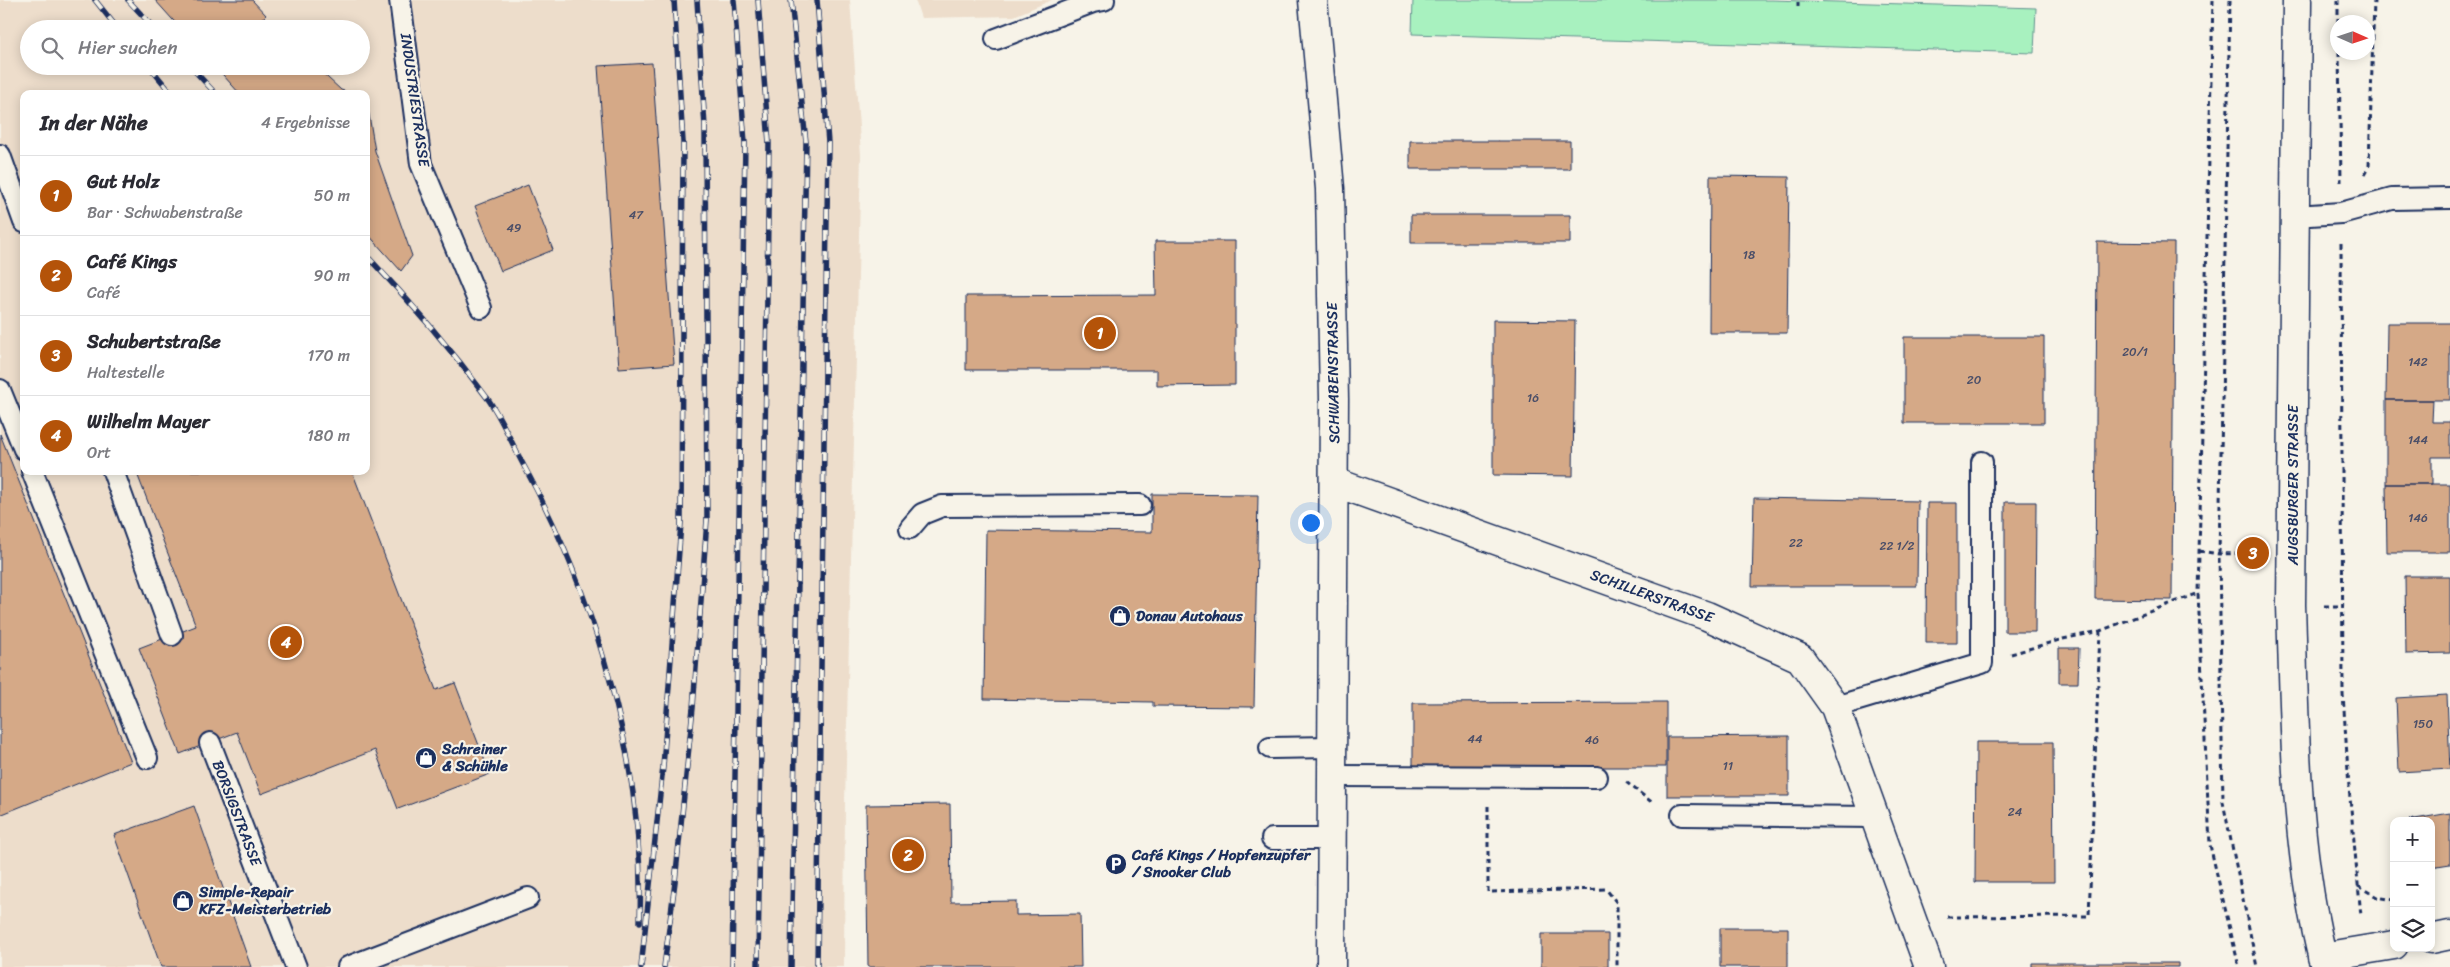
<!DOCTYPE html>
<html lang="de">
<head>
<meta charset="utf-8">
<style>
  body { margin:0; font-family:Sriracha,sans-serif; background:#f2f2f3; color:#2b2b33 }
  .controls { position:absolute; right:15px; bottom:15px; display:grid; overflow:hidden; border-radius:10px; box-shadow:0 2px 12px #0003 }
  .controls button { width:45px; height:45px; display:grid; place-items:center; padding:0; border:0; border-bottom:1px solid #e1e1e2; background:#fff; color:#2b2b33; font:25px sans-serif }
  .compass { position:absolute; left:2330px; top:15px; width:45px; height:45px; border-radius:50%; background:#fff; box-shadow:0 2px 12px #0003; rotate:93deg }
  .you { position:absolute; left:1310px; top:522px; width:18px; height:18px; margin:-12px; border:4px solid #fff; border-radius:50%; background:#1a73e8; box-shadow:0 0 0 8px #1a73e833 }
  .badge { display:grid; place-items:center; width:32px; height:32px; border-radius:50%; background:#b45309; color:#fff; font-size:16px; font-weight:700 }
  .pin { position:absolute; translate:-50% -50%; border:2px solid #fff; box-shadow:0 1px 5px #0006 }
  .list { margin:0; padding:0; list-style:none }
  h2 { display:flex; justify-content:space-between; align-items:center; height:65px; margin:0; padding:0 20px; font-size:21px }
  h2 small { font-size:16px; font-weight:400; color:#7c7c81 }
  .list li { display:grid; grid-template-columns:32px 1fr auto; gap:15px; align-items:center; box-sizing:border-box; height:80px; padding:0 20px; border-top:1px solid #e1e1e2 }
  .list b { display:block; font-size:19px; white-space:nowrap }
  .list p { margin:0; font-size:16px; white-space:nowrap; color:#7c7c81 }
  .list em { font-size:16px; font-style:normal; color:#7c7c81 }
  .icon { flex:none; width:28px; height:28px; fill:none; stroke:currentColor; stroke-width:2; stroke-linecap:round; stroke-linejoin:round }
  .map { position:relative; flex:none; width:2450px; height:967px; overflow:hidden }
  .search { position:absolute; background:#fff; box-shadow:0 2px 12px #0003; left:20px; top:20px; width:350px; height:55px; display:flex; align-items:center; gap:12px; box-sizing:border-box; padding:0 18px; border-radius:28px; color:#7c7c81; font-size:19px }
  .panel { position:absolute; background:#fff; box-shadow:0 2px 12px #0003; left:20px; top:90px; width:350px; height:385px; border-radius:10px }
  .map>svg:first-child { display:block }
  .built { fill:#edddcb; fill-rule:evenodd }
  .green { fill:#a8f1bf; stroke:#62908e }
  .building { fill:#d5a987; stroke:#1b2f5e }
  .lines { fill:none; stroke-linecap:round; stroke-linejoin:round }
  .lane-casing { stroke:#1b2f5e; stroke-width:24 }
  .street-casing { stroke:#1b2f5e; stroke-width:31 }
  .secondary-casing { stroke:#1b2f5e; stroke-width:31 }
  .path { stroke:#1b2f5e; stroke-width:3; stroke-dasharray:5 4; stroke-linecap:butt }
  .lane { stroke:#f7f3e8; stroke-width:20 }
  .street { stroke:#f7f3e8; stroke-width:28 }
  .secondary { stroke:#f7f3e8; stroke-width:28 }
  .rail-casing { stroke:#1b2f5e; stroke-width:5.5 }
  .rail { stroke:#f7f3e8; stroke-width:4; stroke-dasharray:11; stroke-linecap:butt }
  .labels { text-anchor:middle; stroke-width:4.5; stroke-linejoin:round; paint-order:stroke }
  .number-label { font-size:12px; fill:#4a4e68 }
  .street-label { font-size:15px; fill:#1b2f5e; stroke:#f7f3e8 }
  .poi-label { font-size:15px; font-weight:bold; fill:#1b2f5e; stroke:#f7f3e8; text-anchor:start }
</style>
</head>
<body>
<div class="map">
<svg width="2450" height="967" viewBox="0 0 2450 967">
  <rect width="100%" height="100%" fill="#f7f3e8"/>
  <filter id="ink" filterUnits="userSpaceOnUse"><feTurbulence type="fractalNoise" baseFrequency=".02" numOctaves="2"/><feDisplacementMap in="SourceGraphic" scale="10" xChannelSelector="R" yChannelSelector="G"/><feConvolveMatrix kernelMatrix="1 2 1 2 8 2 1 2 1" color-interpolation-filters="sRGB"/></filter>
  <g filter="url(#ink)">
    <!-- built -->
    <path class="built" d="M0,0H850L861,155L845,802L844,967H0ZM29,29H361V66H29ZM24,94H366V471H24Z
      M915,0H1052L1014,16L921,18Z"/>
    <!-- green -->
    <path class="green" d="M1413,0H1772L2036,8L2034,53L1412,34Z"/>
    <!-- building -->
    <path class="building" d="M155,0H252L266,15L252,29H181Z
      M263,17L275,29H252Z
      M652,63L674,364L619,368L598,66Z
      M215,66H315L341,90L354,94H240Z
      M366,97L375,151L412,256L401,271L366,232Z
      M1410,141H1570V169H1410Z
      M1710,176L1789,177L1787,333H1709Z
      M528,185L553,250L501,271L475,206Z
      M1411,215H1570V243H1411Z
      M1155,241H1235V385L1157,386V370H966V296L1156,295Z
      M2097,242L2174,243L2172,600L2095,599Z
      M1493,320L1575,321L1573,476L1493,475Z
      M2387,323H2450V400H2386Z
      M1904,337H2044V423H1904Z
      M2386,400H2433L2432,422H2450V457H2432V484H2386Z
      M0,434L131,762L0,815Z
      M136,471H352L436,690L455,683L490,774L398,809L375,750L261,794L237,732L180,754L139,648L196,626Z
      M2386,484H2450V552H2387Z
      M1152,494L1258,495L1254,707L1153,706V702L984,699L986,530L1152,532Z
      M1754,498L1918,501L1917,586H1752Z
      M2005,502H2036L2035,632H2005Z
      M1927,503H1957V643H1926Z
      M2405,576H2450V653L2406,654Z
      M2059,648H2079L2078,683H2059Z
      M2447,695L2450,769L2399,772L2396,698Z
      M1666,702V767H1413V703Z
      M1789,736V796H1667V737Z
      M1976,742H2053L2054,882H1975Z
      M950,804L951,902L1016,901V915L1080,914L1081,967H868L866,805Z
      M194,806L251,967H161L114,835Z
      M2450,813V864L2431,867V821L2409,820Z
      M1720,928H1788V967H1720Z
      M1541,934H1608V967H1541Z
      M2032,963H2178V967H2032Z"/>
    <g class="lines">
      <!-- lane casing -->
      <g class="lane-casing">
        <path id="lane" d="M400,0L421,164L481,308
          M996,39L1093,2L1104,0
          M0,155L24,222
          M2295,216L2341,213L2392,199L2450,198
          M0,390L24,449
          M32,471L147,758
          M113,471L172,635
          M910,528L922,514L942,506L1140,505
          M1835,707L1982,663V462
          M210,743L296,967
          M1270,748L1332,747
          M1332,776L1597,777
          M1682,815L1876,817
          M1272,839H1332
          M348,967L528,898"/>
      </g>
      <!-- street casing -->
      <g class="street-casing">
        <path id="street" d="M1313,0L1330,189L1334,399L1331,967
          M1334,482L1707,616L1800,658L1835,707L1929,967"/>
      </g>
      <!-- secondary casing -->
      <g class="secondary-casing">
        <path id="secondary" d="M2297,0L2291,605C2295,726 2294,849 2325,967
          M2431,939L2450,935
          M2322,957L2394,945"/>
      </g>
      <!-- path -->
      <path class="path" d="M2213,0L2198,593L2210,845L2239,967
        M2230,0L2219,554L2223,802L2257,967
        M2338,0V22
        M1798,7V0
        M2339,52L2341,182
        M2365,174L2369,167L2374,0
        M2341,243L2343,694L2349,787L2361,916
        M2199,551L2219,554L2253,553
        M2324,606H2344
        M2011,654L2063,639L2100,631L2198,593
        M1626,782L1654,804
        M1488,806V892L1606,889L1617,903V967
        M2358,886L2377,897L2394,900
        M1947,917L2089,916L2100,631"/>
      <!-- lane -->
      <use href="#lane" class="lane"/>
      <!-- street -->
      <use href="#street" class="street"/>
      <!-- secondary -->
      <use href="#secondary" class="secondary"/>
      <!-- rail casing -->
      <g class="rail-casing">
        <path id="rail" d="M95,0L118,29
          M128,0L155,29
          M758,0L769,143L758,967
          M791,0L806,142L791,967
          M149,66L172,94
          M190,66L216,94
          M366,255C409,300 451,349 488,399C502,419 512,444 524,466C598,602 645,766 640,922
          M641,967L663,767L681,523L683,142L674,0
          M664,967L675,882L693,708L707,520L705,127L697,0
          M732,967L745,143L734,0
          M817,967L828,143L817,0"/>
      </g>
      <!-- rail -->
      <use href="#rail" class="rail"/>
    </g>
  </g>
  <!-- icons -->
  <defs>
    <g id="shop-disc" transform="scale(1.125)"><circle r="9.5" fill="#1b2f5e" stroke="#f7f3e8"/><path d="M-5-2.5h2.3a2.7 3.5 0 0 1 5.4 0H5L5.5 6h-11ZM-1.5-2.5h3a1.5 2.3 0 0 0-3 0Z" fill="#fff"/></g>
    <g id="parking-disc" transform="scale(1.125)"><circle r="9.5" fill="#1b2f5e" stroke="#f7f3e8"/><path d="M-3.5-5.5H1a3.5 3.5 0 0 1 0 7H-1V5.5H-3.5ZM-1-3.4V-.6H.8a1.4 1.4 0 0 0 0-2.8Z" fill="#fff"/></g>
  </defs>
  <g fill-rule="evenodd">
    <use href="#shop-disc" x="1120" y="616"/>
    <use href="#shop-disc" x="426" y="758"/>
    <use href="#parking-disc" x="1116" y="864"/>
    <use href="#shop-disc" x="183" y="901"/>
  </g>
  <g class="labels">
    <!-- number labels -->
    <g class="number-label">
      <text x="636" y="219">47</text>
      <text x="514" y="232">49</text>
      <text x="1749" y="259">18</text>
      <text x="2135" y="356">20/1</text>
      <text x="2418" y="366">142</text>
      <text x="1974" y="384">20</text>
      <text x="1533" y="402">16</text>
      <text x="2418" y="444">144</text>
      <text x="2418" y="522">146</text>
      <text x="1796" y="547">22</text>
      <text x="1897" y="550">22 1/2</text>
      <text x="2423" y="728">150</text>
      <text x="1475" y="743">44</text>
      <text x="1592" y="744">46</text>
      <text x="1728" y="770">11</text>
      <text x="2015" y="816">24</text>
    </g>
    <!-- street labels -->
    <g class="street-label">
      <text transform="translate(415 100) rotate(82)" y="5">INDUSTRIESTRASSE</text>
      <text transform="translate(1333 373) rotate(-91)" y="5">SCHWABENSTRASSE</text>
      <text transform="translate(2293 485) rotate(-90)" y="5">AUGSBURGER STRASSE</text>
      <text transform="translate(1652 596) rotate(20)" y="5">SCHILLERSTRASSE</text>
      <text transform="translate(237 813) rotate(69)" y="5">BORSIGSTRASSE</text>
    </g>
    <!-- poi labels -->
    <g class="poi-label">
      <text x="1136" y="621">Donau Autohaus</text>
      <text x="442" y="754">Schreiner<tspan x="442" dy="17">&amp; Schühle</tspan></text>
      <text x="1132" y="860">Café Kings / Hopfenzupfer<tspan x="1132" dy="17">/ Snooker Club</tspan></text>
      <text x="199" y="897">Simple-Repair<tspan x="199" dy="17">KFZ-Meisterbetrieb</tspan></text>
    </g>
  </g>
</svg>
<div class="controls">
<button>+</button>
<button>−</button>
<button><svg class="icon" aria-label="layers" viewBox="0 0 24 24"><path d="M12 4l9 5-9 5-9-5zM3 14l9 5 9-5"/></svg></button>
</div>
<svg class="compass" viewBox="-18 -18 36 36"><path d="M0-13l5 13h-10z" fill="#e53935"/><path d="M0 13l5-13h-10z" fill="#7c7c81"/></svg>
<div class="you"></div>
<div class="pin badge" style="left:1100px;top:333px">1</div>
<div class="pin badge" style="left:908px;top:855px">2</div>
<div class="pin badge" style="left:2253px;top:553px">3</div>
<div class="pin badge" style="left:286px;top:642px">4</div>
<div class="search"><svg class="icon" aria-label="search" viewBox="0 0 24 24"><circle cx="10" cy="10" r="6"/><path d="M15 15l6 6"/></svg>Hier suchen</div>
<section class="panel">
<h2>In der Nähe<small>4 Ergebnisse</small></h2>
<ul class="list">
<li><span class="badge">1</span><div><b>Gut Holz</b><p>Bar · Schwabenstraße</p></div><em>50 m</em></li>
<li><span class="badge">2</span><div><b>Café Kings</b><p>Café</p></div><em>90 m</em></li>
<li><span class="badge">3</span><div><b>Schubertstraße</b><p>Haltestelle</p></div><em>170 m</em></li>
<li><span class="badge">4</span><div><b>Wilhelm Mayer</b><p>Ort</p></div><em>180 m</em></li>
</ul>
</section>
</div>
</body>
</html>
